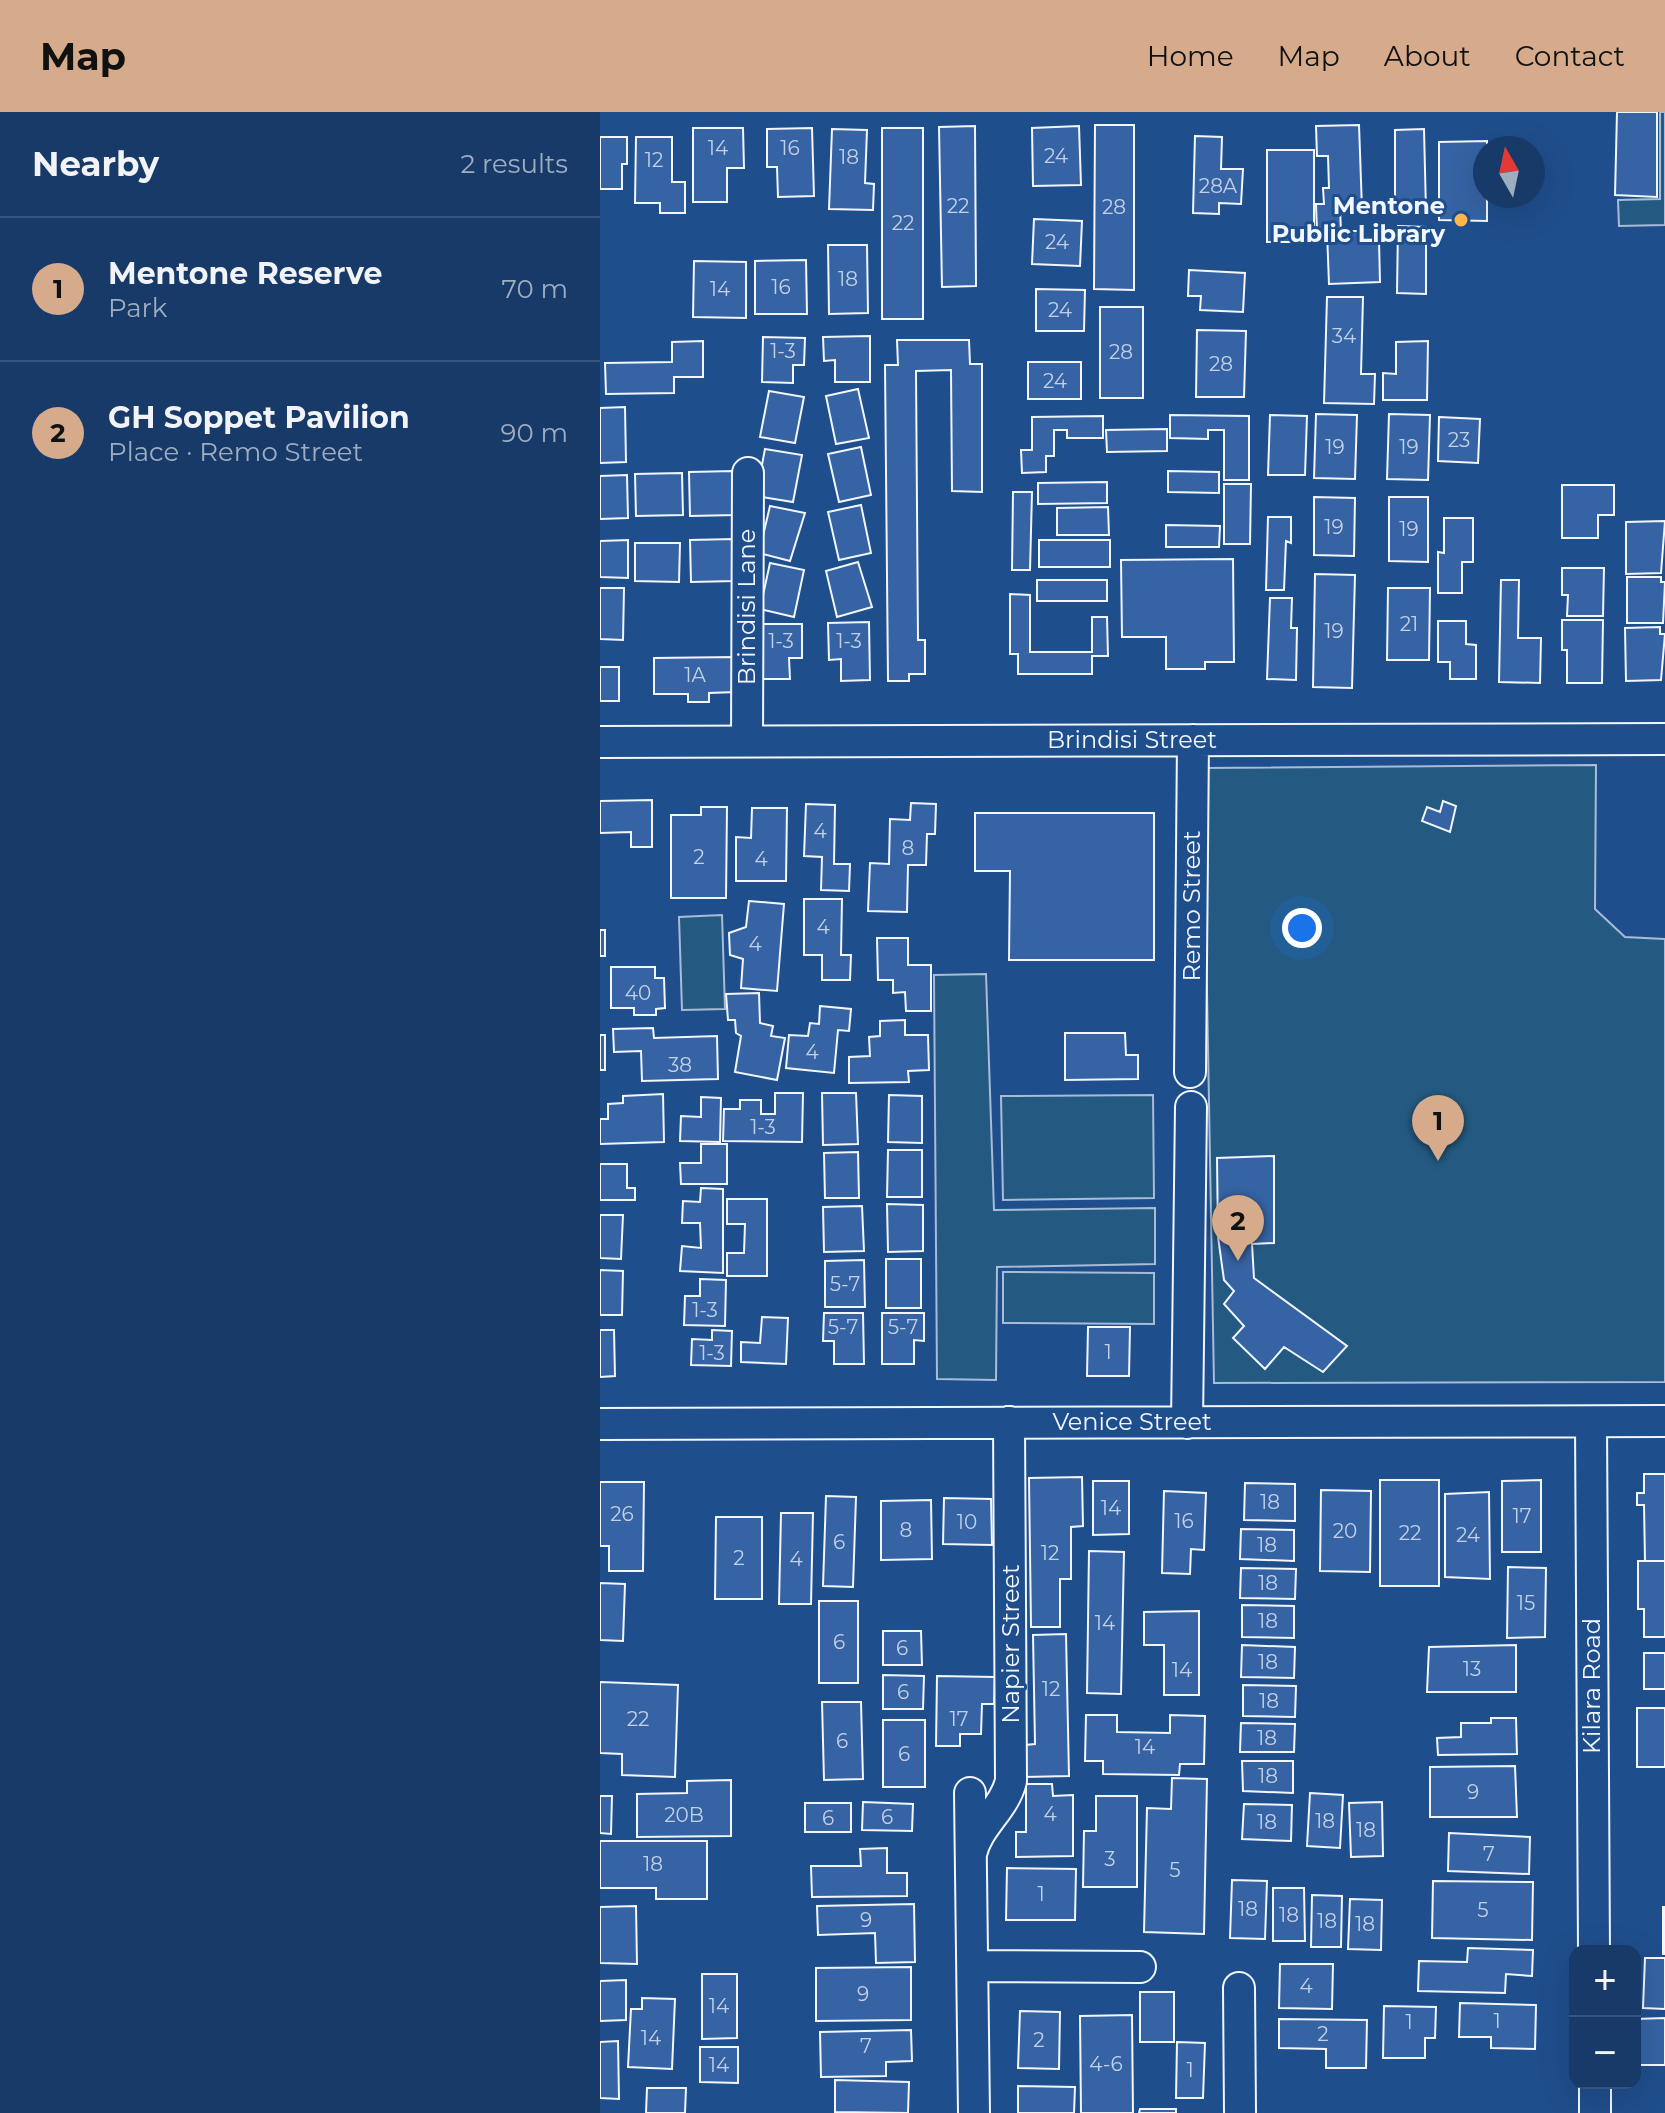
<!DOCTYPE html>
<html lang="en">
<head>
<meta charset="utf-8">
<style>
  body { margin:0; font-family:Montserrat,sans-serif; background:#244571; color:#f1f3f6 }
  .controls { position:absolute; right:24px; bottom:24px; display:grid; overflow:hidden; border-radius:16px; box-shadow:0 8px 32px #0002 }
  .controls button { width:72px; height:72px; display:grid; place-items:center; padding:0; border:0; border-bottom:2px solid #36547d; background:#173a69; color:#f1f3f6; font:40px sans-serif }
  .compass { position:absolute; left:873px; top:24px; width:72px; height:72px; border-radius:50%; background:#173a69; box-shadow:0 8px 32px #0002; rotate:351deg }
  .you { position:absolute; left:702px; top:816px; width:28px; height:28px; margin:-20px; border:6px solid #fff; border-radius:50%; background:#1a73e8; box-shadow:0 0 0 12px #1a73e833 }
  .badge { display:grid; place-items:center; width:52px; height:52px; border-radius:50%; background:#d6ab8b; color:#111; font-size:26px; font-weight:700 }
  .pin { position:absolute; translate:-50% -66px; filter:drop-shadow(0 2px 4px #0008) }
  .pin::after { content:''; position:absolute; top:42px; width:28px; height:24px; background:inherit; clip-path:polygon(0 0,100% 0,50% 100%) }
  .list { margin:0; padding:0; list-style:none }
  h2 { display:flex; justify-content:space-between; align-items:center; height:104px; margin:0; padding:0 32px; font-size:34px }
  h2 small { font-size:26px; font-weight:400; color:#9eadc0 }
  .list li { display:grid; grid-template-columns:52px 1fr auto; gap:24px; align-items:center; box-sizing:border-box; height:144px; padding:0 32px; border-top:2px solid #36547d }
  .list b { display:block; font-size:30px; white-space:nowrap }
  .list p { margin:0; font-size:26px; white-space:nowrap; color:#9eadc0 }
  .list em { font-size:26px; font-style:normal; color:#9eadc0 }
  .map { position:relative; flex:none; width:1065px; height:2001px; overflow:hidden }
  header { display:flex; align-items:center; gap:48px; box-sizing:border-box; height:112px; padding:0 40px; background:#d6ab8b; color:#111 }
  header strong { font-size:38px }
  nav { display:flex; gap:44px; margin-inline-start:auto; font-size:28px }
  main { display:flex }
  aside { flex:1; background:#173a69 }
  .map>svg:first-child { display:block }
  .green { fill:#245a82; stroke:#a8bbd7; stroke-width:2 }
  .building { fill:#3563a3; stroke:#f2f6ff; stroke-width:2 }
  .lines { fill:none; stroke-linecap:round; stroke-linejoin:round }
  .minor-casing { stroke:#f2f6ff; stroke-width:34 }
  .minor { stroke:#1f4e8c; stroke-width:30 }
  .poi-dot { fill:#ffb74d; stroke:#1f4e8c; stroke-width:3 }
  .labels { text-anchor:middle; stroke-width:6; stroke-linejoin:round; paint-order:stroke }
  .number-label { font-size:20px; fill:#c3d1e8 }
  .poi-label { font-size:24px; font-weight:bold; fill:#f2f6ff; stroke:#1f4e8c; text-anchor:end }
  .street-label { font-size:24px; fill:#f2f6ff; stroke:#1f4e8c }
</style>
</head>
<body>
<header>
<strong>Map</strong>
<nav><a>Home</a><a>Map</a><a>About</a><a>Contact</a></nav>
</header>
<main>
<aside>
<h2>Nearby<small>2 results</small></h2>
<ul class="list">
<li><span class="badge">1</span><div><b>Mentone Reserve</b><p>Park</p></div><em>70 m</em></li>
<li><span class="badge">2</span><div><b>GH Soppet Pavilion</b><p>Place · Remo Street</p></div><em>90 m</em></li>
</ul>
</aside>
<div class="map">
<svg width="1065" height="2001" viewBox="0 0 1065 2001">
  <rect width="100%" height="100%" fill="#1f4e8c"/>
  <!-- green -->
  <path class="green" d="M1060,0H1065V113L1019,114L1018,88L1060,87Z
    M996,653L995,797L1025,825L1065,827V1270L614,1271L603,656Z
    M122,803L125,897L82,898L79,805Z
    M386,862L394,1098L555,1096V1152L397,1155L396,1268L337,1267L334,863Z
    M553,983L554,1086L403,1088L401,984Z
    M403,1160L554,1161V1212L403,1211Z"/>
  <!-- building -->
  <path class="building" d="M1017,0H1057V85L1015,83Z
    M495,13H534V178L494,177Z
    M759,13L762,97H740L741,119H761L762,129H779L780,170L729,172L727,120H717L716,92H724L723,76H729L728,44H717L716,14Z
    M375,14L376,174L342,175L339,15Z
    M479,14L481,73L433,74L432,16Z
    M93,16H143L144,56H127V90H93Z
    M212,16L214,84L178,85L177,55H167V17Z
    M282,16H323V207H282Z
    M232,17L267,18L265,71L274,72L273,98L229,97Z
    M824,17L826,99H795V18Z
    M595,24L622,25L621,57H643L641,92L619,91V102L593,101Z
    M0,25H27V52H22V77H0Z
    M36,25H72V70H85V101H60V91H35Z
    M887,29V109L839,108V30Z
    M667,38H714V130H667Z
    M434,107L482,109L480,154L432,152Z
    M798,114L826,115V182L797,181Z
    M228,133H267L268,201L229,202Z
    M206,148L207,202H155V149Z
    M94,149L146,150V206L93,205Z
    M589,158L645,161L643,200L600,198L601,184H588Z
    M436,177L485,178L484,219H436Z
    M727,185H763L761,262H775L774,292L724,291Z
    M500,195H543V286H500Z
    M597,218L646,219L644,285H596Z
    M270,224V270H235V248L224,249L223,225Z
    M163,225L205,226L204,253H193V271L162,270Z
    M297,228H369L370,252H382V380L352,379L351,258L316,259L318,528H325V562H309V569H288L285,253H298Z
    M103,229V265H74V281L6,282L5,251L72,250V230Z
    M828,229L827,288H783V261L796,262V230Z
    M428,250H481V287H428Z
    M258,277L269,326L236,332L226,284Z
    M169,279L204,285L195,331L160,325Z
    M25,295L26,350L0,351V296Z
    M716,302L757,303L755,367L714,366Z
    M789,302L830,303L828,368L787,367Z
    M570,303L649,304V368H624V318H608V327L570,326Z
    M670,303L707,304L705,363H668Z
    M503,304V326H467V318H454V344H446V360L422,361L421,338H432V305Z
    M839,305L880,307L878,351L838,349Z
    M567,317V339L507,340L506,318Z
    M261,335L271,383L239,390L228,342Z
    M165,337L202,343L193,390L156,384Z
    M134,359L135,403L90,404L89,360Z
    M568,359L619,360V381L568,380Z
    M82,361L83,403L36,404L35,362Z
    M27,363L28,406L0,407V364Z
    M507,370V391L438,392V371Z
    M624,372H651L650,432H624Z
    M962,373H1014V403H998V426H962Z
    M413,380H432L430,458H412Z
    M714,385L755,386L754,444L714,443Z
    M789,385H828V450L789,449Z
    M261,393L271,441L239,448L228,400Z
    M170,394L205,401L190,449L159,441Z
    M508,395L509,423H457V396Z
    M668,405H691V431L686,429L684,478H666Z
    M844,406H873V450H862V481H838V440L844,441Z
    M1065,409L1061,461L1026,462V410Z
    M566,413L620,414L619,435H566Z
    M134,427L135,469L91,470L90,428Z
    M28,428V466L0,465V429Z
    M439,428H510V455H439Z
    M35,431H80L79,470L35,469Z
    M633,447L634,550H605V557H566V525H522L521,448Z
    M258,450L272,495L237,505L226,459Z
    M170,451L204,458L194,505L160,497Z
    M962,456H1004L1003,504H967L968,483H962Z
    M715,462L755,463L752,576L713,575Z
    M1027,465H1061V470H1065L1063,511H1027Z
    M437,468H507V489H437Z
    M901,468H919L918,526H941L940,571L899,570Z
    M0,476H24L23,528L0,527Z
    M788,476H830L829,548H787Z
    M410,482L430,483V540H492V505H507L508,544H492V562H418V542H410Z
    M670,486H692L691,516H697L696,568L667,567Z
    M962,508H1003L1002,571H967V538H962Z
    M838,509H866V532L876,533V567H850V550H838Z
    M269,510L270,568L241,569V547L229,548L228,511Z
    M161,512H202V546H189L190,567H161Z
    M1060,515V522H1065L1061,568L1026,569L1025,516Z
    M135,545L136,580L109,581V590H88V582H54V546Z
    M0,555H19V589H0Z
    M52,688V735H31V720L0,721V689Z
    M843,689L856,694L850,720L822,709L827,695L840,700Z
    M311,691L336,692L335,722H327L326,753H308L307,800L268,799L270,751L289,752L290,707L310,708Z
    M206,692L235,693L234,752H250L249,779L221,778L222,745L204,744Z
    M101,695H127L126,786H71V703H101Z
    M152,696H187L186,769H136V725L151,726Z
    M375,701H554V848H409L410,759H375Z
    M204,787H242L241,843H251L250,868H222V843H204Z
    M149,789L184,792L177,879L141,876L143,847L130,843L129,821L146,815Z
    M0,818H5V844H0Z
    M277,826H308V853H331V899H306L305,880L293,881V868H278Z
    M11,855H55V866H64L65,896L56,897V903H34V896H11Z
    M159,881L160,911L173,914L171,924L185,926L177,968L135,960L141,924L136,921L135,908H128L126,882Z
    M220,894L251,897L249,919L238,918L234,961L186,956L189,923L208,924L210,911L219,912Z
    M305,908V923H328L329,958L308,959L309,970L249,971V945L270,944L269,925L280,924V909Z
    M53,916L54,926L117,924L118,967L42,969L41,939L14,940L13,917Z
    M465,921H525L526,943H538V967L465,968Z
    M0,923H5V958H0Z
    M175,981H203L202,1030L123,1029L124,997H140V988H161V1002H175Z
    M222,981H256L258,1032L223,1033Z
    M63,982L64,1030L0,1032V1007H8V992L23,991V984Z
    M289,983L322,984V1031L288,1030Z
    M101,985L121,986L120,1030L80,1029L81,1004L101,1005Z
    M101,1032H127V1072H81L80,1051H101Z
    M288,1038H322V1085H287Z
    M258,1040L259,1086H225L224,1041Z
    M674,1044V1131L652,1132L654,1166L747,1234L723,1260L684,1235L665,1257L633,1226L644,1214L624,1192L634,1179L624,1168L618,1125L617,1046Z
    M0,1052H27V1076H35V1088H0Z
    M101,1076L123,1077V1161L80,1159L82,1134L101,1136L100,1111H82L83,1089L100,1090Z
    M127,1087H167V1164H127V1141H144L145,1112H127Z
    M287,1092L323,1093V1139L288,1140Z
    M262,1094L264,1139L224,1140L223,1095Z
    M0,1103H23L21,1147L0,1146Z
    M286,1147H321V1196H286Z
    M264,1148L265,1195H225V1149Z
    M0,1158L23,1159L22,1203H0Z
    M100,1167L126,1168L125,1214L84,1213L85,1184H100Z
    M224,1201H263L264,1252H234V1229H223Z
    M282,1201H324V1229L314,1228V1252H282Z
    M162,1205L188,1206L186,1252L141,1250V1230L160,1231Z
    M488,1215H530L529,1264H487Z
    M0,1218H14L15,1264L0,1265Z
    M112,1218L132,1219L131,1254L91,1253L92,1227L112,1228Z
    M1044,1362H1065V1449H1045L1044,1393H1037V1381H1044Z
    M482,1365L483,1414L471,1415V1467H460V1515H431L429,1366Z
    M780,1368H839V1474H780Z
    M941,1368V1440H902V1369Z
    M493,1369H529V1422L493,1423Z
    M0,1370H44L43,1459H9V1434H0Z
    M645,1371L695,1372V1409L644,1408Z
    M721,1378L771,1379L770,1460L720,1459Z
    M564,1379L606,1381L604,1438L591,1437L590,1462L562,1461Z
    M889,1380L890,1467L845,1465V1382Z
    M226,1384L256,1385L253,1475L223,1474Z
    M344,1386L391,1387L392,1433L343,1432Z
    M331,1388L332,1447L281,1448V1389Z
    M181,1401H213L211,1492H179Z
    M116,1405H162V1487H115Z
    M641,1417L694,1418V1449L640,1447Z
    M489,1439L524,1440L521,1582L487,1581Z
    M1038,1449H1065V1525H1044V1497H1038Z
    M908,1455L946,1456L945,1525L907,1526Z
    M641,1456L696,1457L695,1487L640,1486Z
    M0,1471L25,1472L23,1529L0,1528Z
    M219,1489H258V1571H219Z
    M642,1493L694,1494V1526L642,1525Z
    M599,1499V1583H564V1533H544V1500Z
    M283,1519H321L322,1553H283Z
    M466,1522L469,1664L425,1665V1633L435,1632L433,1523Z
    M642,1533L695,1535L694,1566L641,1565Z
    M916,1533V1580H827L829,1535Z
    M1044,1541H1065V1577H1044Z
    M283,1563L324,1564L323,1597H283Z
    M337,1564L395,1565L394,1592H382L381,1622H360V1634H336Z
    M0,1570L78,1573L75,1665L22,1663V1642L0,1641Z
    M643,1573L696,1574L695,1605L643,1604Z
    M222,1590H261L263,1667L224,1668Z
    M1037,1596H1065V1655H1037Z
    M486,1603H517V1620L570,1621V1603L605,1604L604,1652H580L579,1663L503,1662V1649H485Z
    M891,1606H916L917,1642L838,1643L837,1626L861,1625V1611H891Z
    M283,1608H325V1675H283Z
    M641,1611L695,1612L694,1640H640Z
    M642,1649H693V1681L643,1679Z
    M915,1654L917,1705H830V1655Z
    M572,1666L607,1667L604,1822L544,1820L547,1696L571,1697Z
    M131,1668V1724L37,1725V1682L87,1681V1669Z
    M426,1672H452L453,1684L473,1683V1744L416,1745V1720H426Z
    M710,1681L743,1683L740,1736L707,1734Z
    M0,1684H12L11,1722L0,1721Z
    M496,1684H537V1775H483L484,1719H496Z
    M263,1690L313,1692L312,1719L262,1718Z
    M782,1690L783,1744L751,1745L749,1691Z
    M205,1691H251V1720H205Z
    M644,1692L692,1693L691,1729L642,1727Z
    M849,1721L930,1725L929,1762L848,1759Z
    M0,1729H107V1787H56V1776H0Z
    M287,1736V1761H307V1784L212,1785L211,1754H261L260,1737Z
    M407,1756L476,1757L475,1808H406Z
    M632,1768L667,1769L665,1827L630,1826Z
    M833,1769L933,1770L932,1828L832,1826Z
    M673,1776H704L705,1829H673Z
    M712,1783L742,1784L741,1835H711Z
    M750,1787L782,1788L781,1838L748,1837Z
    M314,1792L315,1850L276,1851L275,1821L218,1823L217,1794Z
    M36,1794L37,1852L0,1851V1795Z
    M1063,1795H1065V1842H1063Z
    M868,1836L933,1838L932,1864L906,1862L905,1881L818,1879L819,1849L867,1850Z
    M1045,1846H1065V1897L1043,1896Z
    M680,1852H733L732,1897L679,1896Z
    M311,1855V1908L216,1909V1856Z
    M102,1862H137V1926L102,1927Z
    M26,1868V1908L0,1909V1869Z
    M540,1880H574V1930H540Z
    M42,1886L75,1887L72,1957L28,1955L31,1897H42Z
    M860,1891L936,1893L935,1937L891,1936V1925H859Z
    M784,1894L836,1895L835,1926H825V1946H783Z
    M420,1899L460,1900L459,1957L418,1956Z
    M532,1903L533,2001H481L480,1904Z
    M1065,1906V1953H1035V1907Z
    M679,1907L767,1908L766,1956H726V1937L679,1936Z
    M311,1918L312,1949L286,1950V1964L221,1965L220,1920Z
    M18,1929L19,1987L0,1986V1930Z
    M577,1930L605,1931L603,1986H576Z
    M100,1935H138V1971L100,1970Z
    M235,1968L309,1970L308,2001L235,2000Z
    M418,1974L475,1975L474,2001H418Z
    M47,1976H86L85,2001H46Z
    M540,1997H576V2001H539Z"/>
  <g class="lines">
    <!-- minor casing -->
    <g class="minor-casing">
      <path id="minor" d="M147,629L148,361
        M0,630L1065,627
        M590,960L593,628
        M991,1310L994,1839
        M587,1311L591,995
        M0,1312L1065,1309
        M370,1681L374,2001
        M371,1742C377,1714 404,1697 411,1669L409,1310
        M373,1854L540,1855
        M639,1876L640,2001
        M995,1971V2001"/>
    </g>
    <!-- minor -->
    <use href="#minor" class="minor"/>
  </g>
  <!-- markers -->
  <circle class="poi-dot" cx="861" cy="108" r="8"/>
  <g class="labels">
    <!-- number labels -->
    <g class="number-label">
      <text x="118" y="43">14</text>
      <text x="190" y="43">16</text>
      <text x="456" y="51">24</text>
      <text x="249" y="52">18</text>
      <text x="54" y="55">12</text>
      <text x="618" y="81">28A</text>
      <text x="358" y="101">22</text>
      <text x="514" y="102">28</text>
      <text x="303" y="118">22</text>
      <text x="457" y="137">24</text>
      <text x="248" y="174">18</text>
      <text x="181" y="182">16</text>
      <text x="120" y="184">14</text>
      <text x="460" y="205">24</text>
      <text x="744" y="231">34</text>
      <text x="183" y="246">1-3</text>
      <text x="521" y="247">28</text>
      <text x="621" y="259">28</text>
      <text x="455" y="276">24</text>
      <text x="859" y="335">23</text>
      <text x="735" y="342">19</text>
      <text x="809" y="342">19</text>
      <text x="734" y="422">19</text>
      <text x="809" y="424">19</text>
      <text x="809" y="519">21</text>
      <text x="734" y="526">19</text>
      <text x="181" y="536">1-3</text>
      <text x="249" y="536">1-3</text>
      <text x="95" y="570">1A</text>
      <text x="220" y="726">4</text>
      <text x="308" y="743">8</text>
      <text x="99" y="752">2</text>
      <text x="161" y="754">4</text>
      <text x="223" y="822">4</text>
      <text x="155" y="839">4</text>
      <text x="38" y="888">40</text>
      <text x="212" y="947">4</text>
      <text x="80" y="960">38</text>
      <text x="163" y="1022">1-3</text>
      <text x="245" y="1179">5-7</text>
      <text x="105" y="1205">1-3</text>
      <text x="243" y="1222">5-7</text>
      <text x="303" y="1222">5-7</text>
      <text x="508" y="1247">1</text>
      <text x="112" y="1248">1-3</text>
      <text x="670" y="1397">18</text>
      <text x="511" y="1403">14</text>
      <text x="22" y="1409">26</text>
      <text x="922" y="1411">17</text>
      <text x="584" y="1416">16</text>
      <text x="367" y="1417">10</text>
      <text x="306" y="1425">8</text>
      <text x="745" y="1426">20</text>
      <text x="810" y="1428">22</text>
      <text x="868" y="1430">24</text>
      <text x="239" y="1437">6</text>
      <text x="667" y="1440">18</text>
      <text x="450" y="1448">12</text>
      <text x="139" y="1453">2</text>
      <text x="196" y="1454">4</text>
      <text x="668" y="1478">18</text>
      <text x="926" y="1498">15</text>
      <text x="668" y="1516">18</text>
      <text x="505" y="1518">14</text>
      <text x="239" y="1537">6</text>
      <text x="302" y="1543">6</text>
      <text x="668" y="1557">18</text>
      <text x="872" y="1564">13</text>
      <text x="582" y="1565">14</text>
      <text x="451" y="1584">12</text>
      <text x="303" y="1587">6</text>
      <text x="669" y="1596">18</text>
      <text x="38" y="1614">22</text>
      <text x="359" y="1614">17</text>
      <text x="667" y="1633">18</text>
      <text x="242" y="1636">6</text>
      <text x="545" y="1642">14</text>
      <text x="304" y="1649">6</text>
      <text x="668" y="1671">18</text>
      <text x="873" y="1687">9</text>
      <text x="450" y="1709">4</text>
      <text x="84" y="1710">20B</text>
      <text x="287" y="1712">6</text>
      <text x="228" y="1713">6</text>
      <text x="725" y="1716">18</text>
      <text x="667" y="1717">18</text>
      <text x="766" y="1725">18</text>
      <text x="889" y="1749">7</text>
      <text x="510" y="1754">3</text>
      <text x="53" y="1759">18</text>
      <text x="575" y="1765">5</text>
      <text x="441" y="1789">1</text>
      <text x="648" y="1804">18</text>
      <text x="883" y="1805">5</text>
      <text x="689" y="1810">18</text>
      <text x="266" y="1815">9</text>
      <text x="727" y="1816">18</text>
      <text x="765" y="1819">18</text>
      <text x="706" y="1881">4</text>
      <text x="263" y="1889">9</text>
      <text x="119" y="1901">14</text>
      <text x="897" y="1916">1</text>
      <text x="809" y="1917">1</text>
      <text x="723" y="1929">2</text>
      <text x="51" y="1933">14</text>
      <text x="439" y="1935">2</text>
      <text x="266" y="1941">7</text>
      <text x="506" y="1959">4-6</text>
      <text x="119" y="1960">14</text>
      <text x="590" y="1965">1</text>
    </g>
    <!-- poi labels -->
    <g class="poi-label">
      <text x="845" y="102">Mentone<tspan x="845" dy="28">Public Library</tspan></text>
    </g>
    <!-- street labels -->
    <g class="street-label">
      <text transform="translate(147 495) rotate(-90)" y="8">Brindisi Lane</text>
      <text x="532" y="636">Brindisi Street</text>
      <text transform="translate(592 794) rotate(-90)" y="8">Remo Street</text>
      <text x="532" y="1318">Venice Street</text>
      <text transform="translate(411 1532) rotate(-90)" y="8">Napier Street</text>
      <text transform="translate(992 1574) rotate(-90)" y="8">Kilara Road</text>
    </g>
  </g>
</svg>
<div class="controls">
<button>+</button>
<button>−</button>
</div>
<svg class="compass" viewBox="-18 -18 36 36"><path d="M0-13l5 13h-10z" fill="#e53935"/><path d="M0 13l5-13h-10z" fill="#9eadc0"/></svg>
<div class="you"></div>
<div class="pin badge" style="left:838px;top:1049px">1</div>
<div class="pin badge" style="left:638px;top:1149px">2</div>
</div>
</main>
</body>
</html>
